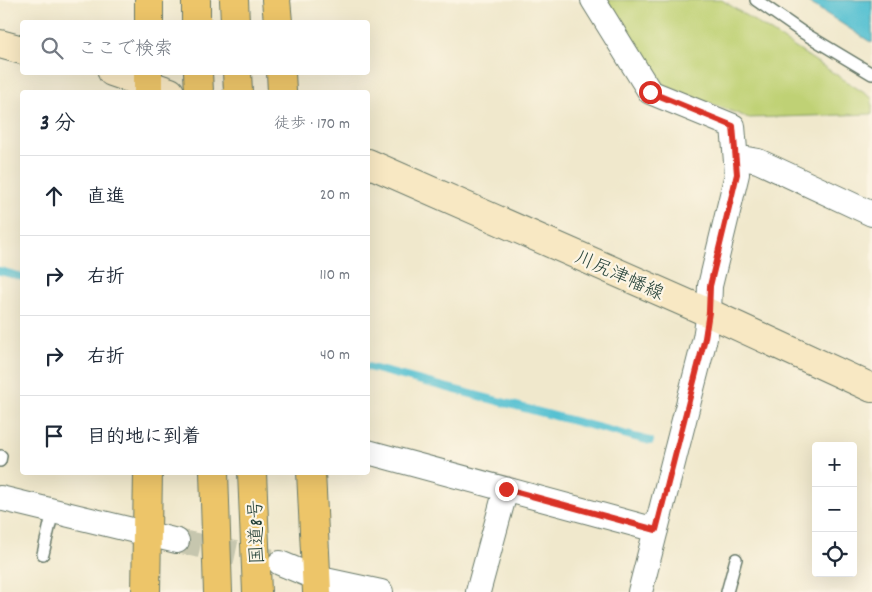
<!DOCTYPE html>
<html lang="ja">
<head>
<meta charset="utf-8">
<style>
  body { margin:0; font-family:Dekko,"Klee One",sans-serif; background:#f2f2f3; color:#1f2937 }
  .controls { position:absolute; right:15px; bottom:15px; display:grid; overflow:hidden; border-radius:5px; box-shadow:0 5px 20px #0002 }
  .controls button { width:45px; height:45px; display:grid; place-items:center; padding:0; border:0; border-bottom:1px solid #e0e1e3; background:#fff; color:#1f2937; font:25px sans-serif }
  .stop { position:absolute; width:15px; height:15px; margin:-11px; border:4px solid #d93025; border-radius:50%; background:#fff }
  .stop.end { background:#d93025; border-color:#fff; box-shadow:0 1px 5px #0008 }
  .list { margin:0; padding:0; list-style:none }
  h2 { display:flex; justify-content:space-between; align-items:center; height:65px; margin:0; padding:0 20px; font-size:21px }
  h2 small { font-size:16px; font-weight:400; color:#747a83 }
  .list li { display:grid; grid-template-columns:32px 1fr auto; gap:15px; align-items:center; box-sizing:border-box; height:80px; padding:0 20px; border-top:1px solid #e0e1e3 }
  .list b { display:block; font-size:19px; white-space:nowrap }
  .list em { font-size:16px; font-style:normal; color:#747a83 }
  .icon { flex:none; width:28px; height:28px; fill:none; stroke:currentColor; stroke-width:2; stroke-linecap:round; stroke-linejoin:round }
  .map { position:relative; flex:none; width:872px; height:592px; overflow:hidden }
  .search { position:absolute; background:#fff; box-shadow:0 5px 20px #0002; left:20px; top:20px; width:350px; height:55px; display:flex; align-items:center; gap:12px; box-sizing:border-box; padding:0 18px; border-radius:5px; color:#747a83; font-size:19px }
  .panel { position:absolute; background:#fff; box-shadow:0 5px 20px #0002; left:20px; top:90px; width:350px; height:385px; border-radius:5px }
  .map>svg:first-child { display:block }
  .green { fill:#bfd174; stroke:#6f8754 }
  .water { fill:#57c1d2; stroke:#3b7f83 }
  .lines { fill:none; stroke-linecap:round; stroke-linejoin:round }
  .stream { stroke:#57c1d2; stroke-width:8 }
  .minor-tunnel { stroke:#c6c6ae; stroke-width:24; stroke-dasharray:24 12; stroke-linecap:butt }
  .service-casing { stroke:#687969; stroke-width:14 }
  .minor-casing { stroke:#687969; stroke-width:26 }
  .secondary-casing { stroke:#687969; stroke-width:30 }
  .trunk-casing { stroke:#687969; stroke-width:30 }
  .service { stroke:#fff; stroke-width:11 }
  .minor { stroke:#fff; stroke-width:24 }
  .secondary { stroke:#f8e8c3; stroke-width:28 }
  .trunk { stroke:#edc569; stroke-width:28 }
  .route { stroke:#d93025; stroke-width:6 }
  .labels { text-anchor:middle; stroke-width:4.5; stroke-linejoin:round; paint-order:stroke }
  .street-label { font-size:19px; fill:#1f3d34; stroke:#fcf5e5 }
</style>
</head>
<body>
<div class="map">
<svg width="872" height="592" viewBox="0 0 872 592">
  <rect width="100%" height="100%" fill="#fcf5e5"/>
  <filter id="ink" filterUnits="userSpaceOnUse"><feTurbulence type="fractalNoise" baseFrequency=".02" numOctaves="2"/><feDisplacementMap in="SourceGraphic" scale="10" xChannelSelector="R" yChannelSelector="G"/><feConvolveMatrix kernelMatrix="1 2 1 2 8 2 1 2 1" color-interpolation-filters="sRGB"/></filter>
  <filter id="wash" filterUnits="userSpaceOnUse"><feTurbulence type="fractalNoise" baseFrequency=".0096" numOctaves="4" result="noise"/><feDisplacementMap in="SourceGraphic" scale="20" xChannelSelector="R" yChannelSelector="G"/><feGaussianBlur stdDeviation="1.12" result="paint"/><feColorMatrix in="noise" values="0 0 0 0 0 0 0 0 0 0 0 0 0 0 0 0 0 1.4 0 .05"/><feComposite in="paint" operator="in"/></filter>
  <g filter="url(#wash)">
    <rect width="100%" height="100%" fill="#f0e8cc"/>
    <!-- green -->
    <path class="green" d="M607,0H722L872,98V114L749,118L665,86Z"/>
    <!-- water -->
    <path class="water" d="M805,0H872V43Z"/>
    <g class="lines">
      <!-- stream -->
      <path class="stream" d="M0,271L22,277
        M368,367L650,441"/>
    </g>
  </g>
  <g filter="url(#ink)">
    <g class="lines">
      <!-- minor-tunnel -->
      <path class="minor-tunnel" d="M177,541L273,561"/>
      <!-- service casing -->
      <g class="service-casing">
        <path id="service" d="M756,0L802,32L872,74
          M0,461L1,456
          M43,554L53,511
          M727,592L736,559"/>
      </g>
      <!-- minor casing -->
      <g class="minor-casing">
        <path id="minor" d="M593,0L650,92L733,126L737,174L710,286L709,313L705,338L640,592
          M736,157L758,161L872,214
          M368,452L656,530
          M0,498L177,541
          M280,563L316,578L381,592
          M478,592L506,489"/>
      </g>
      <!-- secondary casing -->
      <g class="secondary-casing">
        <path id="secondary" d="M0,44L22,50
          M112,72L170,92
          M368,163L709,313L872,388"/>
      </g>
      <!-- trunk casing -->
      <g class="trunk-casing">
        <path id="trunk" d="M196,0V22
          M234,0L235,22
          M276,0L278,22
          M149,22V0
          M198,72L199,92
          M237,72L238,92
          M281,72L282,92
          M148,92V72
          M214,472L218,592
          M252,472L257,592
          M311,472L317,592
          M146,592L148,472"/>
      </g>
      <!-- service -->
      <use href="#service" class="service"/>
      <!-- minor -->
      <use href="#minor" class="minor"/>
      <!-- secondary -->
      <use href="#secondary" class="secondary"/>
      <!-- trunk -->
      <use href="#trunk" class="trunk"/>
    </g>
  </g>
  <g class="lines" filter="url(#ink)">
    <!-- route -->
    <path class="route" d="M506,489L656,530L705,338L709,312L710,286L737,174L733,126L650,92"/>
  </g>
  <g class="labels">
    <!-- street labels -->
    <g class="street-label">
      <text transform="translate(620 274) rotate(24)" y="7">川尻津幡線</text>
      <text transform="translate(255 532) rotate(-92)" y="7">国道8号</text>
    </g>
  </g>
</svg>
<div class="controls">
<button>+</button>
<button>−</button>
<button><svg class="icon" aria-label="locate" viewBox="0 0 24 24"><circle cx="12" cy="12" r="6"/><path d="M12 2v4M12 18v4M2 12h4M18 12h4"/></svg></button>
</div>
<div class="stop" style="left:650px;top:92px"></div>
<div class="stop end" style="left:506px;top:489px"></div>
<div class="search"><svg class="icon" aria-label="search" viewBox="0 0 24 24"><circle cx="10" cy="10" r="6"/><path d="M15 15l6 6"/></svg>ここで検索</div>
<section class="panel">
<h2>3 分<small>徒歩 · 170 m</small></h2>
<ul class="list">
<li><svg class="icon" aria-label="ahead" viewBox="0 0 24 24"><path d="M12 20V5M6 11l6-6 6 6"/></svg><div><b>直進</b></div><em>20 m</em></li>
<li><svg class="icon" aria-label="right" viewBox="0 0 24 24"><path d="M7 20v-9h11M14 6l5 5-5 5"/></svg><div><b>右折</b></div><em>110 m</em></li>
<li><svg class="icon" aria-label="right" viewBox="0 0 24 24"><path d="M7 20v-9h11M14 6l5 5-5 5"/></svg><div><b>右折</b></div><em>40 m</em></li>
<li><svg class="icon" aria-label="arrive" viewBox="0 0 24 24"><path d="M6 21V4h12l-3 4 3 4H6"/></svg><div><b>目的地に到着</b></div></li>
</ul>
</section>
</div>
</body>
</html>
